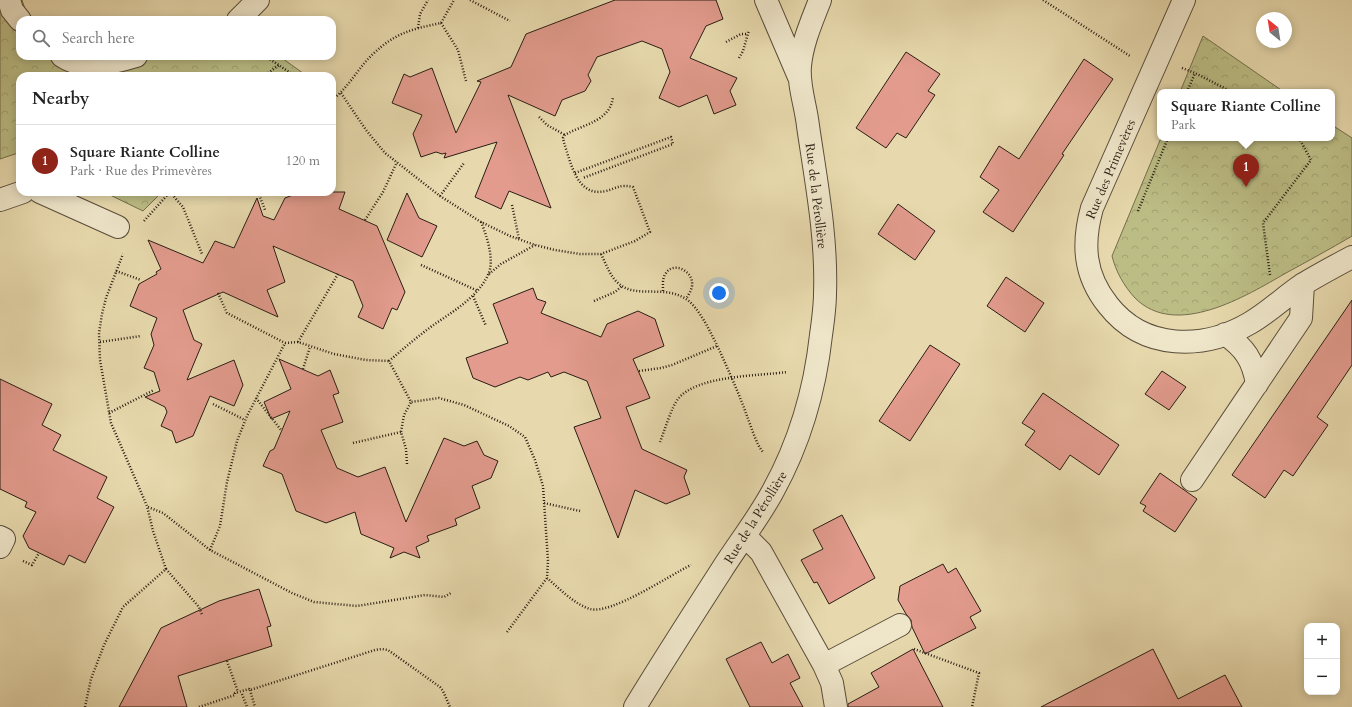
<!DOCTYPE html>
<html lang="en">
<head>
<meta charset="utf-8">
<style>
  body { margin:0; font-family:Cardo,serif; background:#f2f2f2; color:#222 }
  .controls { position:absolute; right:12px; bottom:12px; display:grid; overflow:hidden; border-radius:8px; box-shadow:0 2px 10px #0003 }
  .controls button { width:36px; height:36px; display:grid; place-items:center; padding:0; border:0; border-bottom:1px solid #e0e0e0; background:#fff; color:#222; font:20px sans-serif }
  .compass { position:absolute; left:1256px; top:12px; width:36px; height:36px; border-radius:50%; background:#fff; box-shadow:0 2px 10px #0003; rotate:330deg }
  .you { position:absolute; left:719px; top:293px; width:14px; height:14px; margin:-10px; border:3px solid #fff; border-radius:50%; background:#1a73e8; box-shadow:0 0 0 6px #1a73e833 }
  .badge { display:grid; place-items:center; width:26px; height:26px; border-radius:50%; background:#8f2418; color:#fff; font-size:13px; font-weight:700 }
  .pin { position:absolute; translate:-50% -33px; filter:drop-shadow(0 1px 2px #0008) }
  .pin::after { content:''; position:absolute; top:21px; width:14px; height:12px; background:inherit; clip-path:polygon(0 0,100% 0,50% 100%) }
  .popup { position:absolute; left:1157px; top:89px; width:178px; height:52px; box-sizing:border-box; display:grid; place-content:center; border-radius:8px; background:#fff; filter:drop-shadow(0 1px 3px #0005); font-size:13px; white-space:nowrap; color:#767676 }
  .popup b { font-size:15px; color:#222 }
  .popup::after { content:''; position:absolute; left:50%; top:100%; margin-left:-8px; border:8px solid transparent; border-top-color:#fff }
  .list { margin:0; padding:0; list-style:none }
  h2 { display:flex; justify-content:space-between; align-items:center; height:52px; margin:0; padding:0 16px; font-size:17px }
  h2 small { font-size:13px; font-weight:400; color:#767676 }
  .list li { display:grid; grid-template-columns:26px 1fr auto; gap:12px; align-items:center; box-sizing:border-box; height:72px; padding:0 16px; border-top:1px solid #e0e0e0 }
  .list b { display:block; font-size:15px; white-space:nowrap }
  .list p { margin:0; font-size:13px; white-space:nowrap; color:#767676 }
  .list em { font-size:13px; font-style:normal; color:#767676 }
  .icon { flex:none; width:22px; height:22px; fill:none; stroke:currentColor; stroke-width:2; stroke-linecap:round; stroke-linejoin:round }
  .map { position:relative; flex:none; width:1352px; height:707px; overflow:hidden }
  .search { position:absolute; background:#fff; box-shadow:0 2px 10px #0003; left:16px; top:16px; width:320px; height:44px; display:flex; align-items:center; gap:10px; box-sizing:border-box; padding:0 14px; border-radius:12px; color:#767676; font-size:15px }
  .panel { position:absolute; background:#fff; box-shadow:0 2px 10px #0003; left:16px; top:72px; width:320px; height:124px; border-radius:12px }
  .map>svg:first-child { display:block }
  .park { fill:url(#park-crowns); stroke:#736e4c }
  .building { fill:#e29b8d; stroke:#2a1e14 }
  .lines { fill:none; stroke-linecap:round; stroke-linejoin:round }
  .minor-casing { stroke:#594d3a; stroke-width:24 }
  .path { stroke:#2a1e14; stroke-width:2.5; stroke-dasharray:1 2; stroke-linecap:butt }
  .minor { stroke:#efe6ca; stroke-width:22 }
  .labels { text-anchor:middle; stroke-width:4; stroke-linejoin:round; paint-order:stroke }
  .street-label { font-size:13px; fill:#2a1e14; stroke:#efe6ca }
</style>
</head>
<body>
<div class="map">
<svg width="1352" height="707" viewBox="0 0 1352 707">
  <defs>
    <pattern id="park-crowns" width="20" height="18" patternUnits="userSpaceOnUse"><rect width="20" height="18" fill="#bcbd85"/><path d="M2 6a3 3 0 1 1 6 0M12 15a3 3 0 1 1 6 0" fill="none" stroke="#a2a272"/></pattern>
  </defs>
  <rect width="100%" height="100%" fill="#e7d9ad"/>
  <filter id="stains"><feTurbulence type="fractalNoise" baseFrequency=".005" numOctaves="4"/><feColorMatrix values="0 0 0 0 .2 0 0 0 0 .09 0 0 0 0 .02 0 0 0 .5 -.17"/></filter>
  <radialGradient id="worn" r=".72"><stop offset=".6" stop-color="#630" stop-opacity="0"/><stop offset="1" stop-color="#630" stop-opacity=".3"/></radialGradient>
  <!-- park -->
  <path class="park" d="M0,0H22L25,9L34,20H20V56H279L307,76H20V153H18L0,159Z
    M1203,36L1284,92H1180Z
    M1332,125L1352,138V236C1330,249 1308,261 1286,273C1246,296 1176,339 1135,298C1124,286 1116,272 1112,256L1161,138H1332Z
    M104,192H162L143,211Z"/>
  <!-- building -->
  <path class="building" d="M615,0H716L723,19L706,26L690,58L737,78L730,91L736,105L714,114L707,95L679,107L659,98L670,72L662,49L642,41L597,57L588,75L591,81L585,91L562,100L555,116L508,95L551,208L509,191L501,209L475,197L497,142L444,158L446,153L442,154L436,152L421,157L413,134L422,115L392,103L404,74L410,77L432,68L456,133L481,82L477,81L511,67L526,34Z
    M906,52L940,74L928,91L935,95L906,138L897,133L886,148L856,128Z
    M1084,59L1113,79L1062,154L1064,155L1013,232L983,212L999,190L980,177L999,146L1019,159Z
    M301,192H345L339,209L377,226L405,292L397,310L392,308L383,329L358,317L363,306L353,281L273,246L285,282L267,290L278,317L223,292L183,310L194,340L202,344L187,380L234,360L243,385L234,406L210,396L193,436L176,443L172,431L161,426L167,412L165,407L145,397L160,391L154,372L144,368L154,345L151,334L157,318L130,306L139,284L157,274L156,272L161,269L148,240L203,263L215,241L234,248L257,198L263,216L274,220L285,198Z
    M407,193L419,218L437,226L422,257L387,240Z
    M898,204L935,231L915,260L878,234Z
    M1006,277L1044,303L1025,332L987,306Z
    M533,288L537,299L546,302L541,313L601,337L607,324L638,311L655,319L664,346L633,359L650,398L626,407L642,449L687,470L684,477L690,494L666,504L635,490L618,538L574,427L601,418L587,381L564,372L551,377L548,372L528,380L520,377L495,387L473,378L466,358L508,343L493,304Z
    M1352,300V365L1317,417L1328,425L1293,476L1284,470L1265,498L1232,475Z
    M930,345L960,364L910,441L879,421Z
    M279,359L318,376L330,370L339,393L333,395L343,422L321,430L337,468L358,477L385,467L406,522L444,438L464,446L477,441L484,455L498,461L491,478L472,486L480,508L455,519L457,525L427,536L429,541L416,547L420,558L404,552L390,558L394,548L361,534L355,512L326,523L296,511L282,474L263,466L270,451L274,449L290,411L271,419L264,402L291,389Z
    M1162,371L1186,387L1169,410L1145,394Z
    M0,379L52,404L42,425L61,435L53,450L107,477L97,498L114,507L85,563L69,555L64,565L29,548L23,536L36,512L25,507L27,502L0,489Z
    M1043,393L1119,445L1099,475L1070,455L1060,470L1025,445L1035,431L1022,423Z
    M1160,473L1197,499L1175,532L1143,511L1146,506L1140,503Z
    M842,515L875,578L829,604L817,582L814,583L801,560L823,549L813,530Z
    M943,564L948,573L956,568L981,611L970,617L976,628L925,654L912,627L911,620L906,614L898,600L900,586Z
    M259,589L271,626L267,627L272,646L178,676L187,707H119L161,628L219,601Z
    M761,642L772,663L788,654L800,678L790,683L803,707H750L726,659Z
    M913,649L943,707H848V704L879,687L871,673Z
    M1153,649L1178,699L1225,675L1242,707H1041Z"/>
  <g class="lines">
    <!-- minor casing -->
    <g class="minor-casing">
      <path id="minor" d="M9,0L12,10L20,20
        M766,0L799,77
        M1184,0L1092,208C1082,244 1084,275 1108,305C1144,351 1204,350 1250,323C1269,312 1284,297 1302,285C1318,275 1335,266 1352,257
        M238,20L258,0
        M62,56C82,71 113,63 136,56
        M40,192L118,227
        M0,200L23,192
        M1225,334C1245,348 1253,360 1257,384
        M1192,480L1301,318L1303,284
        M745,536L761,552L824,665L900,625
        M0,537L4,539L0,547
        M824,665L832,683L836,707
        M635,707C663,661 692,616 721,571C738,544 758,519 773,491C800,442 815,390 821,335C823,321 825,307 825,293C827,237 816,181 808,126C806,106 798,86 800,66C802,43 812,21 820,0"/>
    </g>
    <!-- path -->
    <path class="path" d="M470,0L510,21
      M1043,0L1130,56
      M441,23L458,50L466,81
      M418,28L420,14L428,0
      M726,42L741,34H748
      M265,56L295,76
      M739,58L743,51L749,30
      M1182,68L1195,73L1232,92
      M268,73L279,65
      M1187,92L1195,73
      M341,93L366,130L385,153L440,196L481,222L510,236L535,245L555,250L580,254H601L635,241L650,232L633,187C619,184 618,188 606,191C577,198 571,163 564,143L563,138L565,135C583,124 610,122 613,97
      M332,100C349,87 358,68 373,54C395,33 412,29 441,23L454,0
      M539,117L547,125L565,135
      M575,173L671,137L673,144L583,178
      M170,192L183,207L202,254
      M258,192L265,210
      M440,196L464,163
      M512,205L519,239
      M1138,211L1168,138
      M365,220L383,192L397,162
      M144,221L170,192
      M481,222C487,236 495,261 488,275C477,298 452,312 432,326C417,337 403,349 389,361L411,402L439,398L464,405L509,426L525,437L535,460L543,486L548,561L547,578C560,589 574,604 590,609C611,615 670,575 691,565
      M601,254C606,264 610,276 618,283C638,301 669,281 692,304C703,316 709,330 716,343C727,367 738,391 747,416C751,426 756,444 763,452
      M421,265L478,291
      M116,271L141,280
      M489,274L501,264L535,245
      M1270,275L1263,223L1311,160L1299,138
      M663,291C663,285 662,278 666,273C673,262 691,270 692,282C693,288 689,294 686,299
      M218,293L227,313L285,343
      M473,296L486,326
      M594,301L615,292L622,286
      M100,342L141,336
      M298,342L338,274
      M303,369L310,347
      M639,371L661,368L672,365L717,346
      M256,398L281,430
      M213,404L245,420
      M109,413L154,390
      M660,442C664,432 672,406 678,399C697,375 759,376 787,372
      M353,443L401,432
      M407,464L406,449L401,432L404,415L411,402
      M544,503L580,511
      M148,507L163,513L210,550L292,593L314,602L357,606L425,595L444,597L451,593
      M210,550L220,526L227,482L237,441L247,416L285,343L298,342L334,354L366,360L389,361
      M23,561L32,565L39,553
      M166,569L199,607L202,615
      M507,632L547,578
      M914,649L979,673L972,707
      M227,661L238,692
      M250,690L255,707
      M242,694L247,707
      M85,707L91,679L104,645L123,607L166,569L153,531L147,506L111,423L100,360L99,333L102,314L106,298L123,254
      M199,707L235,695V693L249,689L250,690L375,650L382,649L388,650L440,687L443,691L450,707"/>
    <!-- minor -->
    <use href="#minor" class="minor"/>
  </g>
  <g class="labels">
    <!-- street labels -->
    <g class="street-label">
      <text transform="translate(1110 169) rotate(-67)" y="5">Rue des Primevères</text>
      <text transform="translate(817 196) rotate(83)" y="5">Rue de la Pérollière</text>
      <text transform="translate(755 517) rotate(-58)" y="5">Rue de la Pérollière</text>
    </g>
  </g>
  <rect width="100%" height="100%" filter="url(#stains)"/>
  <rect width="100%" height="100%" fill="url(#worn)"/>
</svg>
<div class="controls">
<button>+</button>
<button>−</button>
</div>
<svg class="compass" viewBox="-18 -18 36 36"><path d="M0-13l5 13h-10z" fill="#e53935"/><path d="M0 13l5-13h-10z" fill="#767676"/></svg>
<div class="you"></div>
<div class="pin badge" style="left:1246px;top:187px">1</div>
<div class="popup"><b>Square Riante Colline</b>Park</div>
<div class="search"><svg class="icon" aria-label="search" viewBox="0 0 24 24"><circle cx="10" cy="10" r="6"/><path d="M15 15l6 6"/></svg>Search here</div>
<section class="panel">
<h2>Nearby<small></small></h2>
<ul class="list">
<li><span class="badge">1</span><div><b>Square Riante Colline</b><p>Park · Rue des Primevères</p></div><em>120 m</em></li>
</ul>
</section>
</div>
</body>
</html>
